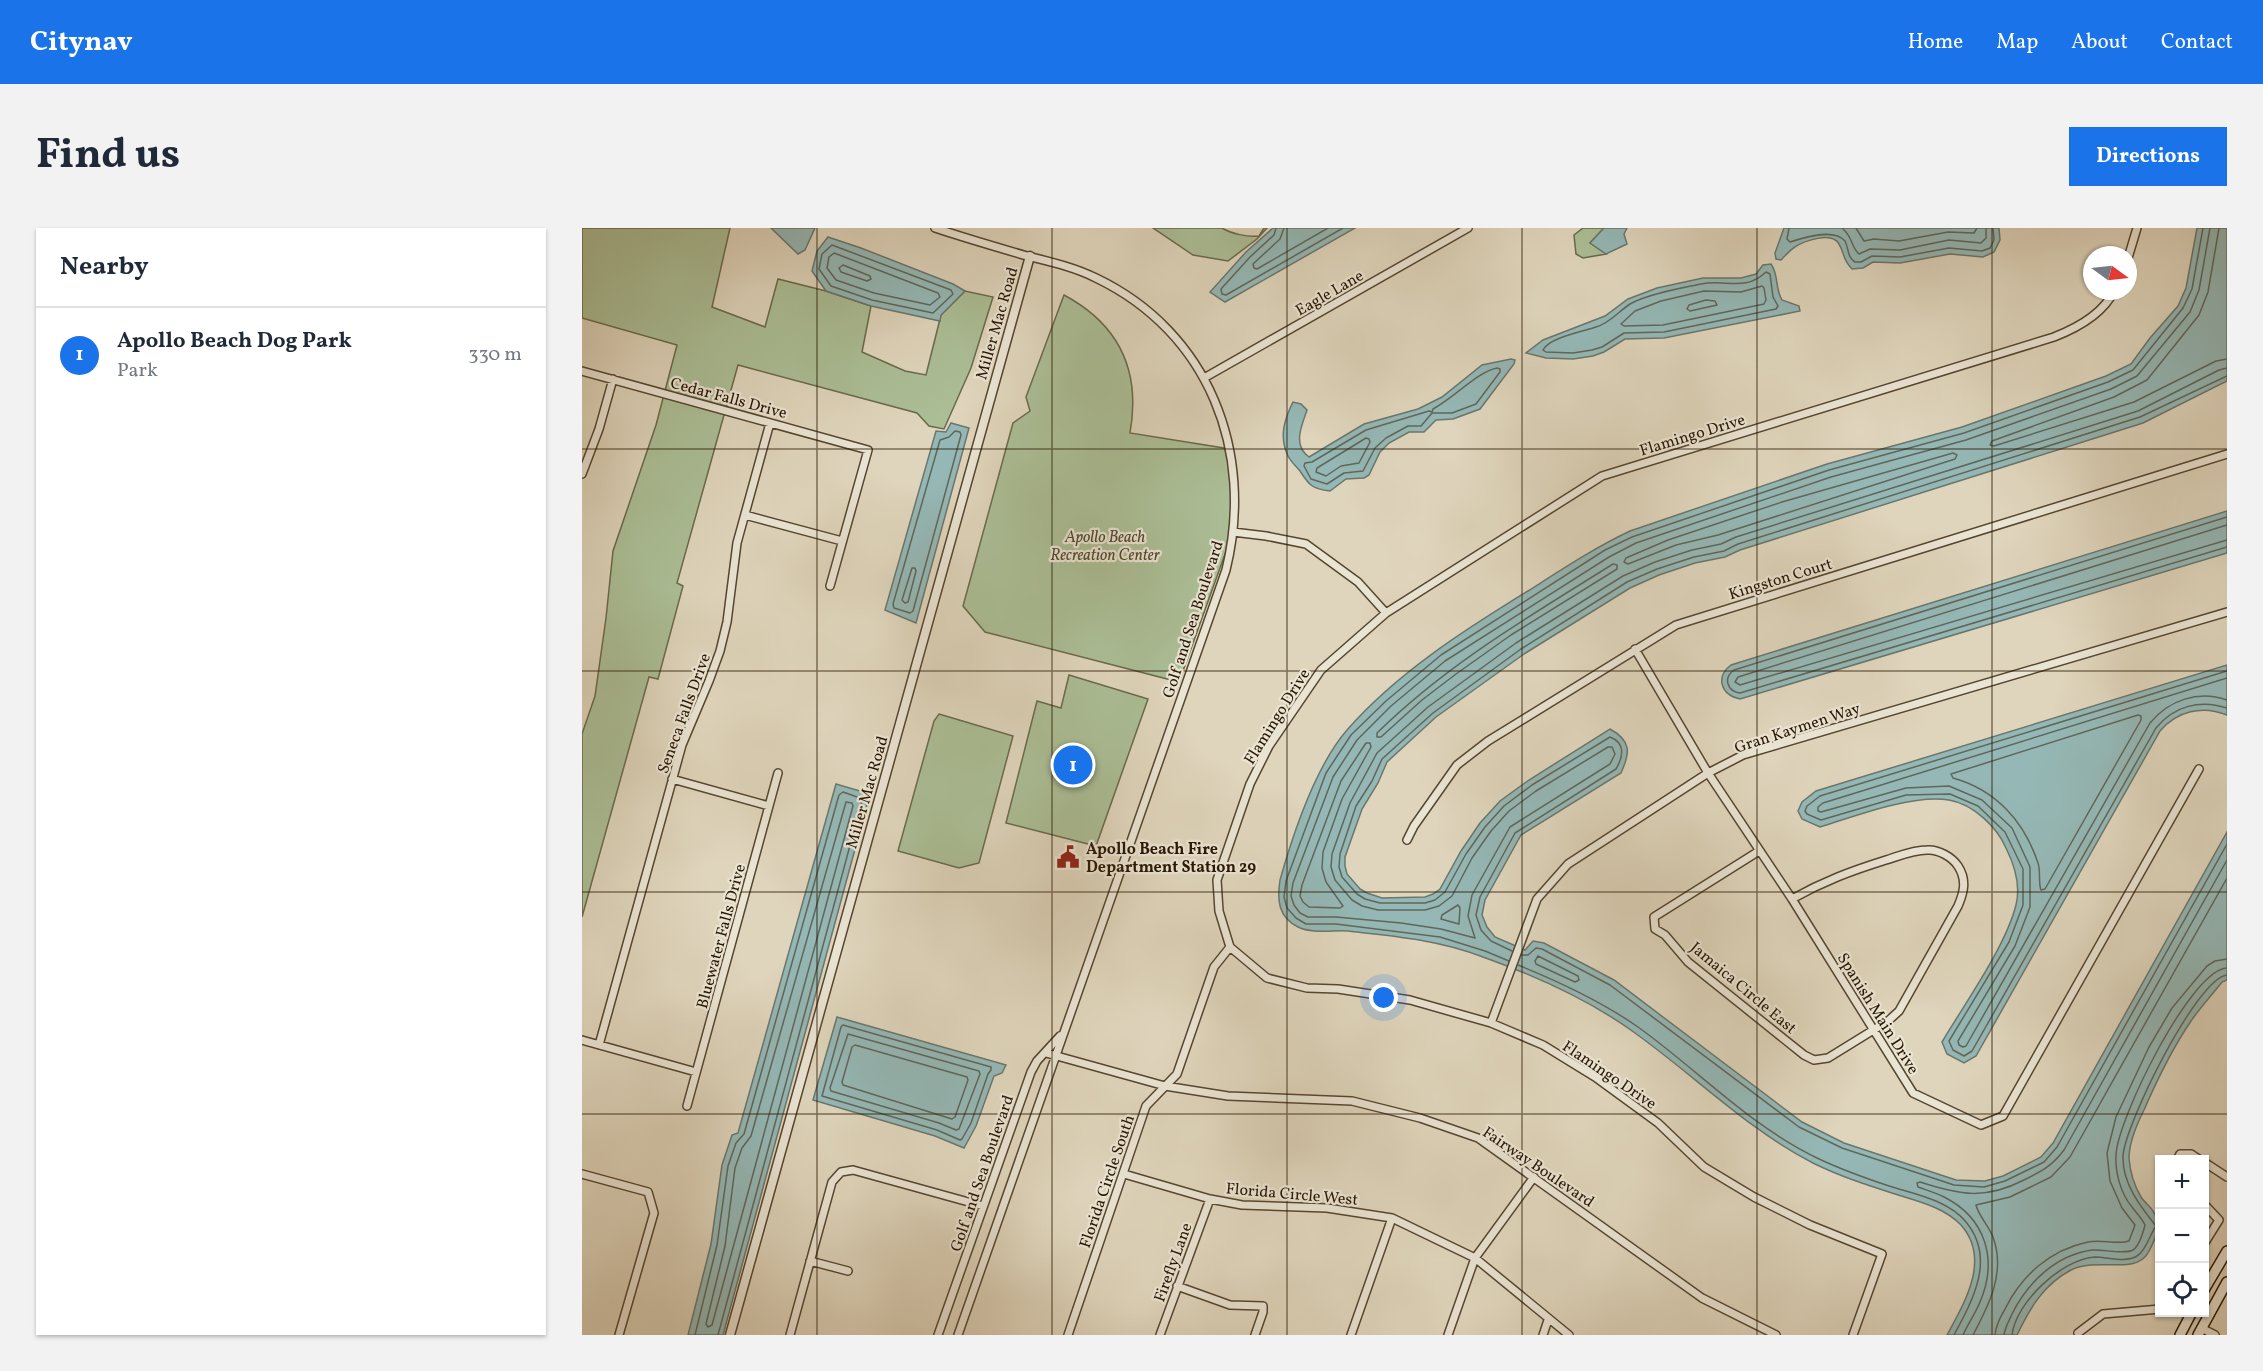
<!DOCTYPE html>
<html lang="en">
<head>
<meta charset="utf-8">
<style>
  body { margin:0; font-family:Vollkorn,serif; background:#f2f2f3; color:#1f2937 }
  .controls { position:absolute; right:18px; bottom:18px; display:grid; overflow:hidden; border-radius:0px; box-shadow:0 2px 4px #0004 }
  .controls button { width:54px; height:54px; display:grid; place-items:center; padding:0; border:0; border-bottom:2px solid #e0e1e3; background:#fff; color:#1f2937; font:30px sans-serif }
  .compass { position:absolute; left:1501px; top:18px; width:54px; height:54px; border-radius:50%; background:#fff; box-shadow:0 2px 4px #0004; rotate:105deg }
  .you { position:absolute; left:802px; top:770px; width:21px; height:21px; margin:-15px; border:4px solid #fff; border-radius:50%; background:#1a73e8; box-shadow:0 0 0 9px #1a73e833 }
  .badge { display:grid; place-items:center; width:39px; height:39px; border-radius:50%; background:#1a73e8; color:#fff; font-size:20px; font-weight:700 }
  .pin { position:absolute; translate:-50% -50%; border:3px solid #fff; box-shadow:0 2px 6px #0006 }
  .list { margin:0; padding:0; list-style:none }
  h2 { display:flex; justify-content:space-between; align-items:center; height:78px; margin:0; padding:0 24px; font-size:26px }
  h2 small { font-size:20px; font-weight:400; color:#747a83 }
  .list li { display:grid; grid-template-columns:39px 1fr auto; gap:18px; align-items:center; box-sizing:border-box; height:96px; padding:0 24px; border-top:2px solid #e0e1e3 }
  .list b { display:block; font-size:22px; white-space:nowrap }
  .list p { margin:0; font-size:20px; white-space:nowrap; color:#747a83 }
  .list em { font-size:20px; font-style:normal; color:#747a83 }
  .icon { flex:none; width:33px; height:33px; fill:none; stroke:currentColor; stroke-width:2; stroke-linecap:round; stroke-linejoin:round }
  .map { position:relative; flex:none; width:1645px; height:1107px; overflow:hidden; border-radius:0px }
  header { display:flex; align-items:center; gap:36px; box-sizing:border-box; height:84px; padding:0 30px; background:#1a73e8; color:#fff }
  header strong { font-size:28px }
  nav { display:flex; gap:33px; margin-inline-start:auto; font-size:21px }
  .intro { display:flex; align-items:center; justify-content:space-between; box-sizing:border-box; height:144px; padding:0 36px }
  h1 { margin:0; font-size:42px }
  .button { padding:15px 27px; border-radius:0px; background:#1a73e8; color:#fff; font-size:21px; font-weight:700 }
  main { display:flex; gap:36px; padding:0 36px }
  aside { flex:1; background:#fff; border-radius:0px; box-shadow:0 2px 4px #0004 }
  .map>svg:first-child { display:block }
  .green { fill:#abbe96; stroke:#6a6a4c; stroke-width:1.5 }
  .water { fill:#95b8b6; stroke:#69776e; stroke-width:1.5 }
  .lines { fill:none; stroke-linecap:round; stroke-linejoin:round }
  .shore { stroke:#5e675c; stroke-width:1.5 }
  .minor-casing { stroke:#564630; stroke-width:10 }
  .tertiary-casing { stroke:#564630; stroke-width:11 }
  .secondary-casing { stroke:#281602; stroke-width:12 }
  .minor { stroke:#eae4d3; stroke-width:7 }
  .tertiary { stroke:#eae4d3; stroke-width:8 }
  .secondary { stroke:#eae4d3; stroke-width:9 }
  .grid { fill:none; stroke:#281602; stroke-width:1.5; stroke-opacity:0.55 }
  .labels { text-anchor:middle; stroke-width:4.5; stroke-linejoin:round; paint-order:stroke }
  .street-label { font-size:16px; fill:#281602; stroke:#eae4d3 }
  .park-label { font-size:16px; font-style:italic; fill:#4f482e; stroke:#eae4d3 }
  .poi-label { font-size:16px; font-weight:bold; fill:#281602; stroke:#eae4d3; text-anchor:start }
</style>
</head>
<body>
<header>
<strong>Citynav</strong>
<nav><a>Home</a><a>Map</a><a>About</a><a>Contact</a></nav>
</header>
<div class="intro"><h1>Find us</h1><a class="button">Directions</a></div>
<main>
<aside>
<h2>Nearby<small></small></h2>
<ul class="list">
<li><span class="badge">1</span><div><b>Apollo Beach Dog Park</b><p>Park</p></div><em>330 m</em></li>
</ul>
</aside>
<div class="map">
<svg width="1645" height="1107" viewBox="0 0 1645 1107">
  <rect width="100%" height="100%" fill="#dfd5bc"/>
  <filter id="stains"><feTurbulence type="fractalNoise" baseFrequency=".00333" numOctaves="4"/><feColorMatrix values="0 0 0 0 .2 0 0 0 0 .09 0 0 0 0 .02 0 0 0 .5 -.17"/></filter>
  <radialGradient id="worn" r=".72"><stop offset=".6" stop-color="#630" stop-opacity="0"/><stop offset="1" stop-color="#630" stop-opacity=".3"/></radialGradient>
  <!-- green -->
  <path class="green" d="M0,0H148L130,79L183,99L196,51L244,63L289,78L280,124L323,143L344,147L359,87L383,63L411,69L389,140L362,201L347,198L335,185L156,137L95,355L101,358L76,451L67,449L0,689V506L13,468L24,390L31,323L74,197L95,117L0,90Z
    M571,0H640C650,6 665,9 677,8L682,0H685L675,11L646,33L611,27Z
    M1001,0H1022L1008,15L1024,26L1001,30L994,26L992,7Z
    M482,67C538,97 559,143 548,205L648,221L651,304L597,454L403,404L381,378L431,195L448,183L444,169Z
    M487,447L566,471L514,618L424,595L455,473L479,480Z
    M357,486L431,508L397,635L377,640L316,623L352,493Z"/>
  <!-- water -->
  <path class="water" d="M189,0H233L223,22L216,26Z
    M691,0H773L643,74L628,64L664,24Z
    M1022,0H1045L1042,6L1045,16L1024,26L1008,15Z
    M1202,0H1417L1418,12L1412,24L1401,29L1368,26L1318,35L1291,34L1281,40L1270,41C1260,31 1263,26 1257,16C1250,3 1222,13 1213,19C1208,22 1203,28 1199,32L1194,31L1193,25Z
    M1615,0H1645V153L1561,195L1158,322L1143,329L1113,335L1077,347L1048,360L942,426L854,489L805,534L796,555L780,581L763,629V638L765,646L778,661L785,665L800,670L843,669L851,666L858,661L879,623L898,595L918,573L947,552L1028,501C1050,513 1048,525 1039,545L939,607L903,672L900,687L905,699L913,709L943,722L951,713L962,715L1032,752L1220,894L1262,915L1374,952L1403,953L1421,948L1459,929L1471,915L1645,604V752L1640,754C1630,767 1618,780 1609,793C1590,821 1575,852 1562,882C1555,896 1547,914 1547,930C1548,944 1552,957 1559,969C1562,974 1568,978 1571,983C1581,997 1573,1012 1566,1025C1554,1047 1513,1029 1489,1042C1462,1056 1448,1080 1435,1107H1365C1383,1074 1409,1031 1379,997C1362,979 1335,973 1313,966C1285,957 1257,948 1231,935C1165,901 1113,848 1053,805C1008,772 954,748 901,729C857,712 812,708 766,703C751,702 730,706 716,699C696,689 695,672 698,652C711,606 733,539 765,502C815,445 881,403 946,363C979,342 1012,320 1048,303L1245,236L1380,199L1524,148L1549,136L1568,110L1596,78L1604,60Z
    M246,9L279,20L371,56L383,63L359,87L358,93L289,78L244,63L230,43L235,23Z
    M1189,36C1197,47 1193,61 1200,72L1217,78L1218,83L1082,110L1043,111L1022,124L1011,128L991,131L964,130L944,125L961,112L1023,88L1046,71L1075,60L1121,50H1159L1174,46L1181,37Z
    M929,131L933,132L932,136L898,181L871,191L854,192L842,204H827L807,215L798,224L787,247L782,250L764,251L748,263C730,261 727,257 718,243C714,238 709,234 706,228C697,209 702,192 711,174L719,176L725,182C720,197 710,217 727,229L782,196L836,181L860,169L900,137Z
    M369,195L387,200L334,395L303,382L354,203L364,204Z
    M1645,283V325L1158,471C1139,467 1133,449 1149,437Z
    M1645,437V487C1620,477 1595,483 1578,503L1394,828L1382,835L1365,826L1360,814C1383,775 1423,720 1434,677C1439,657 1433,638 1424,620C1415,599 1391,576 1367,572C1331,566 1273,588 1238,599L1220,591L1216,583L1220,574L1234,563Z
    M254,556L288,566L141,1107H106L129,1016L140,937L150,907L156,905Z
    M255,789L424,837L420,845L412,848L394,898L382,920L353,908L231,872Z"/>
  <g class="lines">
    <!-- shore -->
    <path class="shore" d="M694,0L692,7L668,29L639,61L640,66L644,67L761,0
      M702,0L698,11L671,36L672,40L675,41L746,0
      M1207,0L1205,11L1208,14C1223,9 1252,0 1263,13C1267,21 1265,29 1273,34H1279L1290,28L1318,29L1367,20L1400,23L1408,20L1412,12L1411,0
      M1260,0C1271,9 1269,19 1277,26L1288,21L1318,22L1367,12L1399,15L1404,10V0
      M1274,0L1282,13L1292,11L1317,13L1366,4L1392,5L1395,0
      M1628,0L1617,62L1608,84L1555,148L1529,161L1384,212L1249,249L1054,315L1027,329L863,433L809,478L775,512L751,549L711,655L709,668L712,677L718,685L726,689H754L819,695L859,701L893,710L886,688L890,667L928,599L1028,536L1033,526L1030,519H1026L954,563L927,583L909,603L890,630L870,668L857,678L843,682H796L780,678L770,672L753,652L749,639L750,626L768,575L795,525L846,479L934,415L1041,348L1073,334L1110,322L1139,316L1154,309L1556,183L1637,142L1645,140
      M1637,0L1626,64L1617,87L1565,152L1532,169L1410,213L1408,217L1412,218L1552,174L1634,133L1645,131
      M250,17L369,62L371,66L351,85L290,72L249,58L237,41L240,26Z
      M252,25L356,65L358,69L348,77L292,65L254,52L245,40L247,29Z
      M261,37L288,48L289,51L285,53L259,44L257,40Z
      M1184,44L1188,46L1191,69L1196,78L1194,81L1082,104L1042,105L1020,119L1010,122L991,125L964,124L961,122C966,110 1002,103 1014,99C1028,95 1037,83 1048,76C1065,66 1100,60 1119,56C1144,51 1163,64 1184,44Z
      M1180,58L1182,60L1184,72L1182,76L1081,97L1042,98L1039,96L1053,83L1079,73L1122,63L1159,64Z
      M1124,72L1133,73L1135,77L1108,83L1105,81L1107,77Z
      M915,140L918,141V144L894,176L870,185H850L839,198H826L804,210L793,220L781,243L762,245L745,256L729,251L722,238L723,235L730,234L784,202L847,183L850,184L851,181C872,170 895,144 915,140Z
      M373,203L378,204L379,207L331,383L328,385L312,380L311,376L358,212L367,209Z
      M784,210L787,211L788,214L777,235L759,238L744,248L734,244L735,240Z
      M1371,225L1375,227L1373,231L1136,307L1094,317L1046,336L1042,334L1044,330L1086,312L1200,274Z
      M1645,289L1152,442C1141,450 1145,463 1158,465L1645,319
      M1645,297L1156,449L1153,454L1158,457L1645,312
      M1031,336L1035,337V341L929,407L874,446L840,472L799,509H795V505C865,436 948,388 1031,336Z
      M330,340H333L334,343L326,374L323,375L320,372Z
      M1645,443L1238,568L1225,578L1223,583L1225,586L1239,592L1324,567L1368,566L1396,578L1423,604L1441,641V677L1427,714L1367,813L1371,822L1382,828L1390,823L1574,500C1592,478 1618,471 1645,480
      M1645,450L1241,575L1236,579V583L1239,584L1324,560L1367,558L1400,572L1430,600L1448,639V679L1433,718L1376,813L1377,817L1381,819L1384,818L1568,495C1587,472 1616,462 1645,472
      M1556,487L1559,488V492L1463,661L1459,662C1456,654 1459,644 1456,635C1442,593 1414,562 1371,550L1369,546Z
      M784,515H788L789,519L760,571L741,624L740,640L744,654L761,678L758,680L727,679L721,674L718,668L720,657L759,553Z
      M264,574L270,575L271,578L130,1097L126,1099L124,1096L143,1018L153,940L160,920L169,908Z
      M876,677L878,680L877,696L859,691L860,687Z
      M930,723L909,713L899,702L894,687L898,669L933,605L1034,541C1041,529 1044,515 1028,509L950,557L922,578L903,599L884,626L863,664L853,672L843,675H798L783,671L775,666L760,649L757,639L758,626L774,578L790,553L800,531L851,485L939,421L1045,354L1075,341L1112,329L1142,323L1156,316L1558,189L1645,148
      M939,727H946L954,720L960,721L1028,757L1217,899L1260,920L1372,957L1402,959L1423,953L1462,934L1475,919L1645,616
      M956,728L996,748L997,752L993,754L954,736L953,733Z
      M927,733L903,723L858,709L754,696H724L714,690L705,680L702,669L704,653L744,545L769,507L804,473L859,427L1023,322L1050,309L1247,242L1382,205L1526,154L1551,142L1601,80L1610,61L1621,0
      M936,737C978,754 1019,773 1056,799C1116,842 1168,898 1235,930C1258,941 1283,950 1307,958C1332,966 1366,972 1384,994C1414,1030 1391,1072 1372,1107
      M261,797L409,839V842L406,846L389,895L380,911L378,912L355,902L240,868L259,799Z
      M266,806L397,843L398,846L377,901L374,902L357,895L249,863L248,860Z
      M273,817L385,849L386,852L373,889L370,891L261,857L260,854L270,819Z
      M113,1107L135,1017L146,938L154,915L162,906L257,567L261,564L278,570L280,573L136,1107
      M1381,1107C1386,1096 1393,1086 1398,1074C1416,1032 1404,990 1362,969C1354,965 1344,962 1336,959L1335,955L1338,954C1378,967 1403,972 1442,952C1460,943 1470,938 1482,922L1645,632
      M1391,1107C1407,1077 1424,1044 1411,1009C1407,998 1396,987 1394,977L1428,969L1469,949L1488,929L1645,650
      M1413,1107C1414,1097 1418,1090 1423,1081C1440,1047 1468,1022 1506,1014C1519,1011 1535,1017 1547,1013L1553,997L1540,980L1528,953L1525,925L1534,889L1567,819L1590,780L1625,738L1633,733L1645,731
      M1422,1107C1423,1099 1427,1093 1430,1086C1446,1054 1474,1027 1510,1022C1520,1021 1543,1027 1551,1022C1558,1017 1561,1005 1563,997C1560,990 1555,986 1550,979C1539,966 1533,945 1534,927C1535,892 1609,741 1645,740
      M1430,1107C1434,1074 1480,1031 1513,1029C1526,1029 1543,1035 1555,1028C1564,1023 1568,1006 1574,998C1558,978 1540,955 1541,928C1543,896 1615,750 1645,747"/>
    <!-- minor casing -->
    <g class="minor-casing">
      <path id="minor" d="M353,0C383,10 414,19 445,28C469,34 492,39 514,50C627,104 673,224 644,342L376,1107
        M1546,30L1555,0
        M0,143L286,222L248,358
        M622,150L886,0
        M0,246L17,201L31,151
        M163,287L260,313
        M651,304L684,308L724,316L776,354L804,385
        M1053,421L1126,545L1210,671L1331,865L1399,897L1421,888L1617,541
        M90,551L187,578
        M825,612L832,598L875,537L906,513L1094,397L1645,226
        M1177,623L1072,689L1073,701L1083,707L1106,734L1222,827L1232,832L1246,830L1306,793L1317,783L1376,678C1382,664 1385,652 1376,638C1370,629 1356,621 1345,622C1331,622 1317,628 1304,632C1269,643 1242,653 1210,671
        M909,795L955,671L986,636L1126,545L1161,527L1645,384
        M0,812L114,844
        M17,817L100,517L127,453L138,423L145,394L155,315L188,195
        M464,825L583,858L646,868L770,873L838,890L896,910L1120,1070L1194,1107
        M105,878L196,545
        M1595,932L1598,926H1609L1618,932
        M1622,934L1645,949
        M0,946L66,964L72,985L37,1107
        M542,946L628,971L660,977L745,980L810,990L893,1030L987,1107
        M1622,976L1637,992L1622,1016
        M228,1033L266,1043
        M595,1058L648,1077L681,1078V1084L673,1107
        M1619,1100L1633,1107
        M1496,1105L1521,1086L1578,1081
        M208,1107L250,954L259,944L271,942L401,978
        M356,1107L449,844L455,833L478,808
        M486,1107L564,878L595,846L632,739L648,719
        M578,1107L628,971
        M769,1107L810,990
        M866,1107L893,1030L952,949
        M961,1107L966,1092
        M1271,1107L1300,1026L1228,997L1172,969L1122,939L1076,895L1013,849L961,817L909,795L828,772L756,761L725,760L685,750L648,719L637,683L635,652L668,556L687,518L739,442L804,385L1020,248L1472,109C1495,100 1521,86 1532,63"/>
    </g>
    <!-- tertiary casing -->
    <g class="tertiary-casing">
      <path id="tertiary" d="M148,1107L448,28"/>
    </g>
    <!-- secondary casing -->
    <g class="secondary-casing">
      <path id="secondary" d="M1622,1062L1645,1023
        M1598,1107L1610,1084
        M1616,1107L1645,1054"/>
    </g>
    <!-- minor -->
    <use href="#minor" class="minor"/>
    <!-- tertiary -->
    <use href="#tertiary" class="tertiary"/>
    <!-- secondary -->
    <use href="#secondary" class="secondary"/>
  </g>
  <!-- grid -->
  <path class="grid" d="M235,0V1107M470,0V1107M705,0V1107M940,0V1107M1175,0V1107M1410,0V1107M0,221H1645M0,443H1645M0,664H1645M0,886H1645"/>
  <!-- icons -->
  <defs>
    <g id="civic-bare" transform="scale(1.8)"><path d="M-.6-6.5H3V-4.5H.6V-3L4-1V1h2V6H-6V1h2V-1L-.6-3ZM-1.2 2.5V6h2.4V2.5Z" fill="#8f2418" stroke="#eae4d3" stroke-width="2.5" paint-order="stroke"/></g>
  </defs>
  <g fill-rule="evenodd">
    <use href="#civic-bare" x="486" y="629"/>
  </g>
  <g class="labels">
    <!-- street labels -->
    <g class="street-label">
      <text transform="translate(747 64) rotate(-30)" y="6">Eagle Lane</text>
      <text transform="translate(414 95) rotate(-74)" y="6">Miller Mac Road</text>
      <text transform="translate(147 169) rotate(15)" y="6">Cedar Falls Drive</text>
      <text transform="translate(1110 206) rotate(-17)" y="6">Flamingo Drive</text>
      <text transform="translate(1198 350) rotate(-17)" y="6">Kingston Court</text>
      <text transform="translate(610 391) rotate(-72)" y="6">Golf and Sea Boulevard</text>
      <text transform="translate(101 485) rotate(-70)" y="6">Seneca Falls Drive</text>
      <text transform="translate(694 488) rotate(-58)" y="6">Flamingo Drive</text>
      <text transform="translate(1215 499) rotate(-18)" y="6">Gran Kaymen Way</text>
      <text transform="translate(284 564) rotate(-74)" y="6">Miller Mac Road</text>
      <text transform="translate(138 708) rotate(-75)" y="6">Bluewater Falls Drive</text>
      <text transform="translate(1162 759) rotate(40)" y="6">Jamaica Circle East</text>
      <text transform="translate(1297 785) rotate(58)" y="6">Spanish Main Drive</text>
      <text transform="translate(1028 846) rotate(34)" y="6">Flamingo Drive</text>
      <text transform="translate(957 938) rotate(34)" y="6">Fairway Boulevard</text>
      <text transform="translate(399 945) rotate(-71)" y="6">Golf and Sea Boulevard</text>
      <text transform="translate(524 953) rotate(-71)" y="6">Florida Circle South</text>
      <text transform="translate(710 965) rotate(5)" y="6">Florida Circle West</text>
      <text transform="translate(590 1034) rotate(-70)" y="6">Firefly Lane</text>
    </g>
    <!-- park labels -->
    <g class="park-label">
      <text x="523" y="314">Apollo Beach<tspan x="523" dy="18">Recreation Center</tspan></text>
    </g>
    <!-- poi labels -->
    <g class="poi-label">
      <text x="504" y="626">Apollo Beach Fire<tspan x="504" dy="18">Department Station 29</tspan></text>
    </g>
  </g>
  <rect width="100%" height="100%" filter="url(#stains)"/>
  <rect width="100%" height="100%" fill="url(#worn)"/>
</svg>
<div class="controls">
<button>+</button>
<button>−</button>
<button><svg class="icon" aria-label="locate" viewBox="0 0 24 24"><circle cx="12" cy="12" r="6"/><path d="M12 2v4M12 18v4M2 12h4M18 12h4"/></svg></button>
</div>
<svg class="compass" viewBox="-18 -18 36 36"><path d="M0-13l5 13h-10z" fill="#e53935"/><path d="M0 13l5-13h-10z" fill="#747a83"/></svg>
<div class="you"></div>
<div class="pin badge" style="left:491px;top:537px">1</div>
</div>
</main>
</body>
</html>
